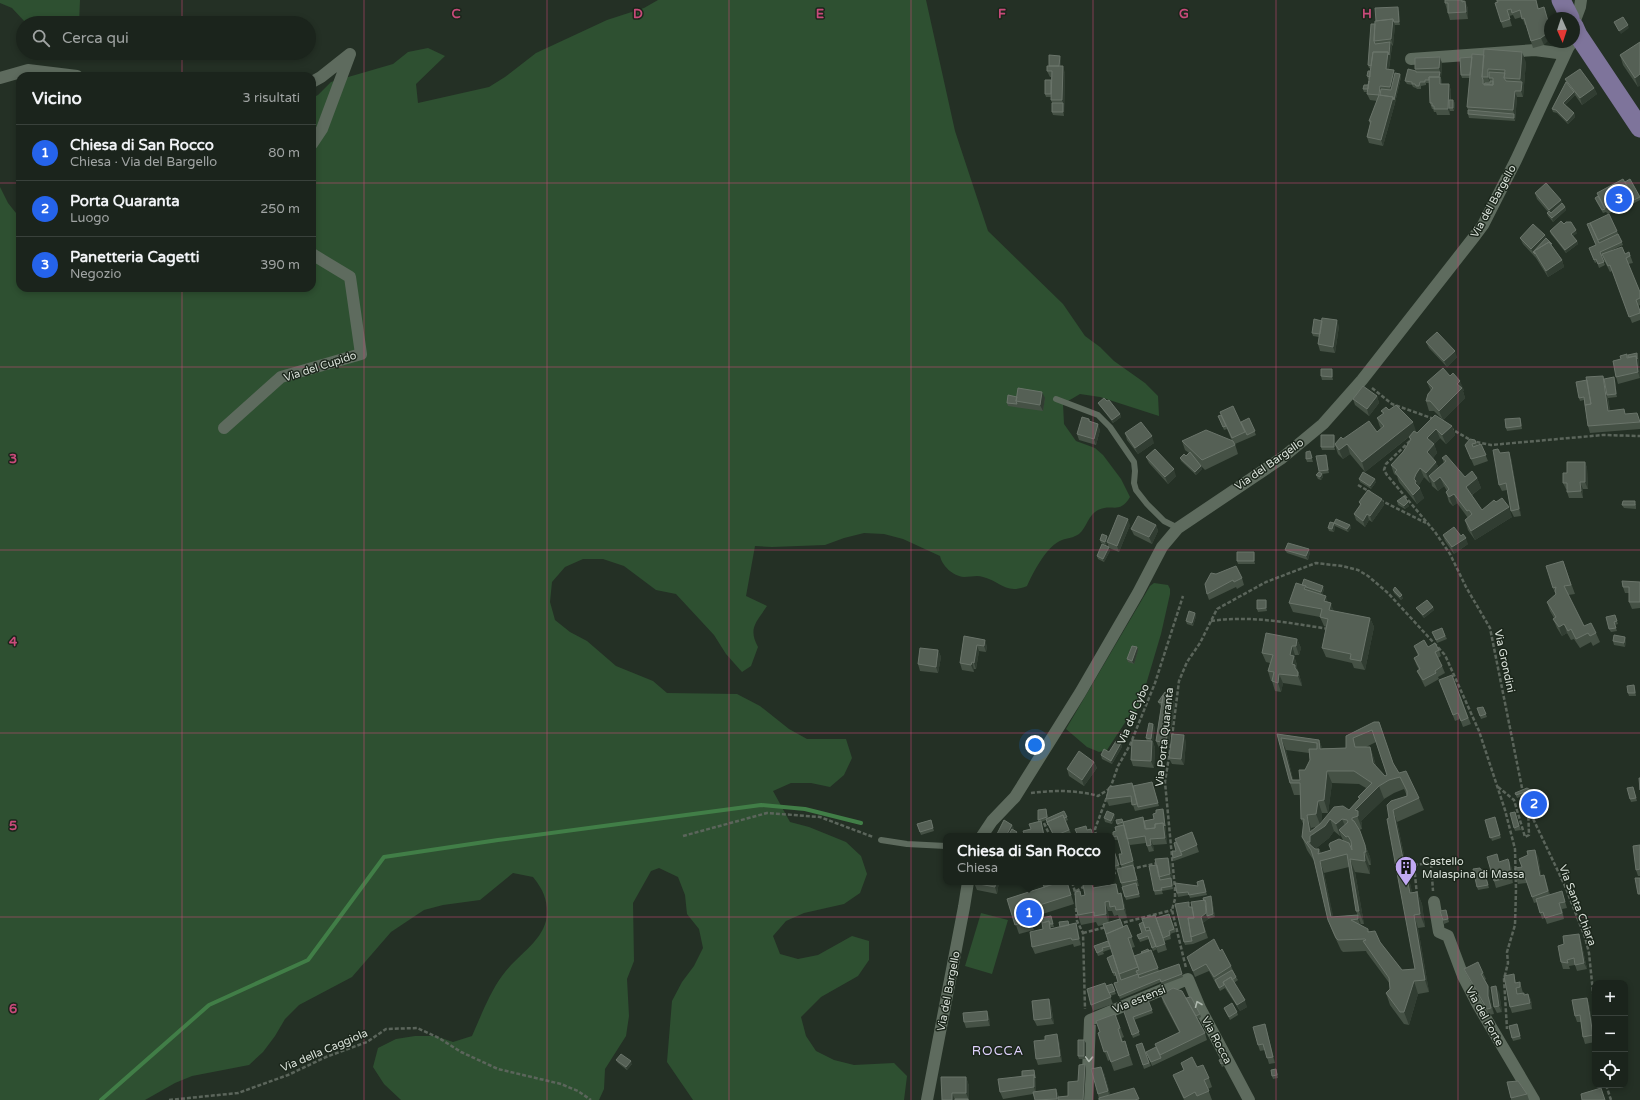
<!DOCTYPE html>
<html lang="it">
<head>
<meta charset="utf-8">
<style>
  body { margin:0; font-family:"Varela Round",sans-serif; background:#283029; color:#f1f3f6 }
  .controls { position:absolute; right:12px; bottom:12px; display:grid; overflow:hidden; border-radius:8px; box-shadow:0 2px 6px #0003 }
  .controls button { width:36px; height:36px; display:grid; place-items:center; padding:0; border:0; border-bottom:1px solid #39413b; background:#1b241c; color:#f1f3f6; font:20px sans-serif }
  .compass { position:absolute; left:1544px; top:12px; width:36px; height:36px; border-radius:50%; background:#1b241c; box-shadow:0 2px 6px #0003; rotate:177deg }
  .you { position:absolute; left:1035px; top:745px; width:14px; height:14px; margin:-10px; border:3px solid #fff; border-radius:50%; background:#1a73e8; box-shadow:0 0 0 6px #1a73e833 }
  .badge { display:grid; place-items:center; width:26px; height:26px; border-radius:50%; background:#2563eb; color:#fff; font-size:13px; font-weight:700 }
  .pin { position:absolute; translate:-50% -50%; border:2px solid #fff; box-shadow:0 1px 4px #0006 }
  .popup { position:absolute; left:943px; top:833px; width:172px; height:52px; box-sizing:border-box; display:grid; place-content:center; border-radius:8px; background:#1b241c; filter:drop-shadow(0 1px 3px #0005); font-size:13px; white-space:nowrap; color:#a0a4a3 }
  .popup b { font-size:15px; color:#f1f3f6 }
  .popup::after { content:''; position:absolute; left:50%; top:100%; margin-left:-8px; border:8px solid transparent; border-top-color:#1b241c }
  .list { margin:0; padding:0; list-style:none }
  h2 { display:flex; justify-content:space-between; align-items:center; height:52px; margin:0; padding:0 16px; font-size:17px }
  h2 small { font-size:13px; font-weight:400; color:#a0a4a3 }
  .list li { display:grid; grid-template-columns:26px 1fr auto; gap:12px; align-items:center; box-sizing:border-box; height:56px; padding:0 16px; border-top:1px solid #39413b }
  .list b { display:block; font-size:15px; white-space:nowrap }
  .list p { margin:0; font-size:13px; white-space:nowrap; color:#a0a4a3 }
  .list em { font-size:13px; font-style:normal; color:#a0a4a3 }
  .icon { flex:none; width:22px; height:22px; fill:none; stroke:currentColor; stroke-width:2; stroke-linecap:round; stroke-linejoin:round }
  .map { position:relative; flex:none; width:1640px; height:1100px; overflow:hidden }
  .search { position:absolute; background:#1b241c; box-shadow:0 2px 6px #0003; left:16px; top:16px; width:300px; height:44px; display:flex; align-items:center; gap:10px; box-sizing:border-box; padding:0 14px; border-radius:22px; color:#a0a4a3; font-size:15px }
  .panel { position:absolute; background:#1b241c; box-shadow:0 2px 6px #0003; left:16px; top:72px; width:300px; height:220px; border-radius:12px }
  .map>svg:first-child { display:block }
  .green { fill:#2e5031 }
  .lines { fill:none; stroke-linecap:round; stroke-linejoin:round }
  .stream { stroke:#417e47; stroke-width:4 }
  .path { stroke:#5b655b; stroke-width:2.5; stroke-dasharray:4 2; stroke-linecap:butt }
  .lane { stroke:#5e6b5e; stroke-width:6 }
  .street { stroke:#5e6b5e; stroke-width:12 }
  .primary { stroke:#7e749b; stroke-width:19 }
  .wall { fill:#455145; fill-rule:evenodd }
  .shaded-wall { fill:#313d32 }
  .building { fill:#556055; stroke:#6a746a; fill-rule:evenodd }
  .oneway { stroke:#aeb8ae }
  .grid { fill:none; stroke:#c84a7a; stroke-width:1; stroke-opacity:0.55 }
  .labels { text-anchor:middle; stroke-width:3; stroke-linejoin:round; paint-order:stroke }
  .street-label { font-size:11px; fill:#d9e1d9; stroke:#1b261b }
  .poi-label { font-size:11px; fill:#d9e1d9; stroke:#1b261b; text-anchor:start }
  .quarter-label { font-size:13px; letter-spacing:1px; fill:#dfd2fd; stroke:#1b261b }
  .grid-label { font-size:13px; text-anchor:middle; font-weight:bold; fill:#c84a7a; stroke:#1b261b; stroke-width:3; stroke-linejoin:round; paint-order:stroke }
</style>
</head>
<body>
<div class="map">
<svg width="1640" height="1100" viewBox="0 0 1640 1100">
  <rect width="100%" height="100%" fill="#243025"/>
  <!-- green -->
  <path class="green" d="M0,0H80L79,23H26L12,8L0,3Z
    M658,0H926L955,131L988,231L1063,304L1085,336L1100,347L1114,361L1145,383L1158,396L1159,416L1100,397L1080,394L1063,404L1064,424L1076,441L1095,448L1103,455L1121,479L1130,497C1119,515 1113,503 1098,510C1088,515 1087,527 1079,534C1073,538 1068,538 1062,540C1047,545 1033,573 1027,586C1005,595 1001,581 983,577C977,575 971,577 964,577C953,576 942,566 940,556L903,539L884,534L864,533L844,538L825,545L772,547L755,546L746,596L767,606C756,623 748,628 758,647L751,666L742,672L726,654L714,635L676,594L656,590L624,566L603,559H583L565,567L552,582L550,602L555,620L570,632L587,641L616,666L653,681L667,693L737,694L760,706L789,729L807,739H846L852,758L844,775L830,787L811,783H791L773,791L790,822L809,827L846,842L861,856L867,874L860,893L844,904L804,913L786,921L773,936L780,954L798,959L818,955L852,936L869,941V960L858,976L821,997L801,1017L806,1036L816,1051L834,1060L854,1065L894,1063L907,1076L904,1100H693L667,1062L672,1001L682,982L694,966L703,948L699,929L687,914L685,895L678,877L659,868L651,871L633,903L634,961L627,979L629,1016L626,1036L605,1069L604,1089L599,1100H401L384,1084L373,1067L378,1048L396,1039L415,1036H435L453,1042L472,1036C481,1016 489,994 502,976C521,949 558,935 544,895C542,889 537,882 533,877L513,873L480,900L443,905L424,910L391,932L352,977L299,1005L285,1019L275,1036L263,1052L249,1065L192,1076L175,1083L145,1100H0V187L8,203L20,218V288H312V98L318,95L331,82L393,64L408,52L428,48L445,56L416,84L418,103L489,87L505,77L536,53L607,20L644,8Z
    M1154,583L1168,585L1170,589V594L1161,634L1142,698L1135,714L1128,718L1107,750L1099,752L1087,747L1066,729L1150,586Z
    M981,913L1008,920L992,974L965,966Z"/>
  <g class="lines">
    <!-- stream -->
    <path class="stream" d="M101,1100L209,1005L308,960L384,857L498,840L761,805L805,809L861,823"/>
    <!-- path -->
    <path class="path" d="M1372,388L1392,404L1434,419
      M1450,428L1472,441L1491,445L1603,435L1640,436
      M1410,441L1386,464L1384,470L1387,475L1435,532L1450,554L1466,587L1490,628L1523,793
      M1358,485L1370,492
      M1380,500L1426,523
      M1211,621C1251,615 1289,623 1329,629
      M1172,737L1179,681L1187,662L1200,643L1217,609L1266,582L1316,563L1342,566L1358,570L1368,576L1388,593L1445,655L1479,731L1505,810L1515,849L1516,890L1515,925L1507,952L1508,963L1504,979L1507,1029
      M1171,744L1165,782L1175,889V899L1172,910L1186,968
      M1498,787L1514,800L1525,837L1529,835L1528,808L1524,796
      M1110,789L1118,766L1130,745L1155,683L1183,596
      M1031,793C1053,790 1078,790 1098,796L1109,789
      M1528,808L1565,886L1585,937L1589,953L1595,1012
      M1044,823L1050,836
      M683,836L767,813L820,817L873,837
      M1096,836L1095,829L1108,794
      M1131,869L1158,863
      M1112,874L1121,871
      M1072,882L1076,895
      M1076,891L1085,886
      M1417,895L1414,865L1431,863L1433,891
      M1076,908L1077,921L1083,933L1085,1009
      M1118,924L1172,910
      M1083,933L1106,927
      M1606,1085L1611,1100
      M169,1100L238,1093L288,1075L326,1057L367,1042L386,1029L417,1028L439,1038L461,1052L498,1069L561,1084L578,1091L591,1100"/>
    <!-- lane -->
    <path class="lane" d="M1056,399L1098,415L1110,427L1134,462L1135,471L1134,483L1136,490L1147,504L1164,521L1178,528
      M881,840L907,844L946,846"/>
    <!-- street -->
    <path class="street" d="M1574,23L1580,7L1581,0
      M1411,59L1535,50L1565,54
      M0,78L28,70L77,76
      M312,82L321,77L350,54L322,129L312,144
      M224,428L281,377L361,354L350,277L312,254
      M982,836L992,821L1015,797L1080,693L1138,593L1162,547L1178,528L1282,458L1323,424L1362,380L1474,237L1483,225L1516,160L1568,48L1572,42
      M1434,902L1439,932L1448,936L1463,976L1478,1005L1534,1100
      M927,1100L964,907L968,882
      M1087,1100L1090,1020L1188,979L1200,1008L1249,1100"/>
    <!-- primary -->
    <path class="primary" d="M1561,0L1570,18
      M1574,26L1578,35L1640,128"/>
  </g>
  <!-- wall -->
  <path class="wall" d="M1445,0H1464V1L1468,8V19L1450,20L1445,3Z
    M1496,0H1536L1539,9L1546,14L1544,45L1533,48L1526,25H1525L1522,17L1515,19L1513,15L1509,16L1512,26L1503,28L1501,22Z
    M1399,10L1400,25H1395L1393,45L1392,46L1389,69L1395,73L1400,74L1401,77L1395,103L1383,146L1369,143L1367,137L1370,124L1369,121L1377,101L1370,100L1367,94V92H1364L1363,89L1368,85L1369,81V80L1368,79L1367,76L1370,71L1371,69L1369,68L1368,65L1375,24Z
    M1640,42L1638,87L1623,65L1620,55Z
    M1440,57L1442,64L1441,78L1442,84H1449L1451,91V100L1455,103L1454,111H1450V115H1437L1436,112H1434L1433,109H1432L1430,103L1429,83H1426V85L1421,86V89H1417L1416,88L1413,87L1412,85L1407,84L1405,81L1416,71L1415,69Z
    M1460,58L1526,62L1523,97H1517L1515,121L1469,118L1468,114V110L1467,107L1470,78H1462L1461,75Z
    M1061,59V66L1065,73L1064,116L1053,115L1052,112V103L1051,100V97H1046L1045,94L1051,80V77H1050L1047,71L1049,66Z
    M1565,79L1594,88L1597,94L1582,105L1575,95L1565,105L1574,113L1575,117L1568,124L1557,113L1553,112L1552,109L1566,82Z
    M1625,182L1640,197V200L1617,212L1616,210L1608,214L1617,231L1623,245L1612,250L1625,254L1629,252L1633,263L1628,264L1640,292V305L1638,306L1640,311V320L1632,323L1612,271L1610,272L1604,260L1602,255L1601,256L1605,265L1599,268L1597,262L1595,263L1590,251L1596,245L1608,214L1606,212L1603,213L1596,201L1595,198L1598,196L1597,193Z
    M1535,193L1561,200L1562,203L1565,207L1566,210L1553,222L1548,216L1547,213L1548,212L1537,199Z
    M1550,231L1577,233L1573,236L1577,241L1578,244L1566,253L1551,234Z
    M1545,235L1546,238L1553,247L1562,260L1564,267L1548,277L1536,258L1523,244L1520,238Z
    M1339,326L1335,353L1320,351L1318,344L1319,337L1313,336L1312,333Z
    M1426,342L1457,357L1447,367L1429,348Z
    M1627,354L1628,357L1638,356L1640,378L1618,384L1616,377L1621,359Z
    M1333,373V380H1322L1321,376Z
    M1603,376L1604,379L1615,380L1617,397L1608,398L1610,411L1626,414L1640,421V429L1590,433L1588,426L1584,400L1580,401L1579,398L1587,380Z
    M1427,382L1464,390L1463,391L1465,398L1443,420L1452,426L1455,435L1446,444L1440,438L1434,444L1437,453L1433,458L1439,468L1444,463L1442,458L1465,477L1477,478L1481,488L1472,495L1482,510L1496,502L1512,517L1475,540L1468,530L1465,520L1468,518L1457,503L1453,506L1449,502L1446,492L1447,491L1444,486L1438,491L1432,486L1431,481L1430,483L1424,477L1418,486L1424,498L1417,504L1399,482L1397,476L1394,474L1391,465L1403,452L1410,441L1409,437L1365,472L1350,454L1343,459L1338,454L1335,445V450H1322L1321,447L1334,435L1335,438V444L1343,439L1377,432L1381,428L1380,427L1377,418L1383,414L1381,411L1389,410L1416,431V432L1417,433L1442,419L1434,411H1429L1426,401L1431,391Z
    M1377,396L1379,403L1369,416L1355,405L1353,399Z
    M1017,397L1045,398L1043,411L1008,406L1007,403Z
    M1107,401L1120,414L1121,417L1113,423L1100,406L1098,403Z
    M1218,416L1241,422L1249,418L1256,435L1235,444L1238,454L1205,470L1197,462L1201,466L1202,469L1196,475L1181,461L1180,458L1186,456L1189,453L1185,450L1182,441H1232L1227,429L1224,430Z
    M1520,418L1521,421L1522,429L1507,431L1506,428Z
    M1089,419L1090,421L1100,430L1096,445L1079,440L1077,434Z
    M1125,433L1154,443L1138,454L1127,440Z
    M1475,440L1478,445L1481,444L1488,461L1474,466L1465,445Z
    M1311,455L1313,462H1307L1306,459Z
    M1146,457L1176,476L1168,484L1149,463Z
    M1327,458L1329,473L1322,474L1323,477L1321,480L1318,479L1316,475Z
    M1511,458L1521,516L1514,517L1511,511L1507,490L1502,491L1499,485Z
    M1585,462L1587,468L1588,489H1583V498H1569L1567,492V489H1566L1563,483Z
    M1359,479L1376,482L1371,489L1360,482Z
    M1382,499L1384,505L1372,522L1369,520L1365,527L1356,520L1354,514L1360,505L1359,502Z
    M1397,501L1409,506L1405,509L1398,505Z
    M1636,504V509L1624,508L1622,505Z
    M1334,523L1350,525L1351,528L1348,532L1335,526L1334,532L1329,531L1328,528Z
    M1130,525L1119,552L1109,548L1107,542L1106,545L1101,543L1100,540L1108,539Z
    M1156,525L1158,531L1152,544L1134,535L1131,529Z
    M1443,535L1461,536L1468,544L1454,554L1445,541Z
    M1285,550L1310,552L1308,560L1287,553Z
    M1110,551L1104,562L1098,559L1097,556Z
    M1254,552L1255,556V564H1238L1237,561Z
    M1563,561L1575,594L1568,595L1584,626L1596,633L1600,642L1593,646L1591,642L1580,648L1574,639L1571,640L1567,633L1562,636L1557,628L1553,619L1554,618L1550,611L1547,602L1556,595L1553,588Z
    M1216,574L1242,578L1244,585L1237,589L1236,587L1209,600L1207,594Z
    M1640,582V608L1632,609L1629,602V593H1625L1623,587Z
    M1302,585L1324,589L1322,595L1328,602L1334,611L1370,618L1374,627L1365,670L1354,668L1352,663L1326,657L1322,648L1326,627L1324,626L1320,617L1293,612L1289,603Z
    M1393,590L1403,598L1401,600L1394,593Z
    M1266,600L1267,603V611L1258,612L1257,609Z
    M1433,607L1434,610L1424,618L1418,611L1416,608Z
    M1195,613L1196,616L1193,626L1187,624L1186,621Z
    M1615,615L1618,624L1615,625L1617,631L1611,632L1609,629Z
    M1442,628L1447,639L1437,643L1432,632Z
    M964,636L987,646L986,652L979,651L976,669H974V672L962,670L960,663Z
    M1625,637L1626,640L1625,647L1614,645L1613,641Z
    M1297,639L1301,648L1299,655H1295V659L1297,665V668L1301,681L1302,686L1283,683L1281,692L1275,691L1272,681H1271L1268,671L1270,663L1266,662L1262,653Z
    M1414,646L1428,647L1439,650L1441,656L1438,658L1442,666L1445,673L1438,677L1439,679L1425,687L1417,671L1419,670L1416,664L1414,658L1418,656Z
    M1137,647L1138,650L1134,664L1128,662L1127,659Z
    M938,650L941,657L938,673L920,671L918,664Z
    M1452,675L1471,724L1463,727L1460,719L1455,721L1439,680Z
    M1634,685L1635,688L1636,696H1629L1628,693Z
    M1170,695L1171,697L1172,698L1175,704L1168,749L1159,748L1156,741L1161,706L1160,705L1158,702Z
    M1483,707L1487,717L1481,719L1477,708Z
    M1379,722L1394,765L1399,773L1419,798L1424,810L1397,822L1412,893L1417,892L1422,904L1425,927L1418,928L1429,992L1418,994L1409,1025L1404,1024L1390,1005L1386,993L1390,989V984L1367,953L1366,951L1343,952L1341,950L1333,933L1328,920L1314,861L1307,850L1302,837L1304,826L1301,819L1300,795H1294L1290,783L1277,734L1319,740L1322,748H1346V736ZM1376,742L1387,775L1385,776L1376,766L1374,759L1370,747H1366ZM1286,750L1309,753L1310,760L1300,780H1293ZM1332,783L1359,784L1366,788L1358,797L1359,799L1349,810L1321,823L1322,813H1328ZM1404,789L1407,796L1387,805L1415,969L1402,970L1380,942L1369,931L1361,925L1358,915L1333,917L1324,873L1349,867L1356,911L1361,924H1364L1355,872L1370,874L1369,865H1371L1370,857L1359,830L1362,829V824L1361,821L1384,799L1394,793ZM1316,827L1312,830L1311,828ZM1334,831L1340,836H1341L1343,840L1331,850L1321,853L1319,849H1315L1329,838Z
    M1155,727L1153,742L1155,748L1154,768L1133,766L1131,760L1147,741L1146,738Z
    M1186,741L1184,765L1172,764L1169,758Z
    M1121,743L1122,747L1112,764L1102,759L1101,755L1109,752Z
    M1094,762L1097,768L1084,786L1069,776L1067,769Z
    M1152,782L1159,806L1135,811L1132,802L1109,806L1106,799L1132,783L1133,786Z
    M1527,788L1539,797L1535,810H1533L1526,795L1517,798L1515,793Z
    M1634,790L1637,801L1631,802L1630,799Z
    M1046,809L1048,818L1064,811L1068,820L1066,821L1072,836H1054L1046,820L1041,822L1045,836H1025L1031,829L1038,822V820Z
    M1164,812L1167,844L1153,845L1154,851L1149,852L1146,843L1130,845L1129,844L1134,865H1133L1139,886H1137L1140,897L1126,900L1117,869L1112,871V842L1114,845L1115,853L1120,868H1122L1121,865L1122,854L1118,840H1114L1113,837L1118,827L1117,824L1143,817L1144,821L1154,819L1156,813Z
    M1515,812L1521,830L1515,831L1514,828Z
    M1114,814L1115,817L1112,824L1105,822L1104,818Z
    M1495,817L1501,838L1492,841L1485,820Z
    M931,820L934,831L921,835L917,824Z
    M1192,832L1199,852L1174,861L1173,858L1176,851Z
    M1640,845V876H1638L1636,870Z
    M1538,856L1541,875H1544L1546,881L1550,895L1562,891L1567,908L1562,909L1564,919L1547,924L1545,918L1542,919L1537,902L1534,903L1527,883L1518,884L1516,878Z
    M1500,862L1512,868L1513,883L1496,888L1494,881Z
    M1171,864L1173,889L1162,891L1163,894L1155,895L1149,866Z
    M1480,868L1481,870L1485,873L1489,888L1478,890L1477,887Z
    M1203,880L1207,895L1190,898L1189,895L1178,897L1177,893L1198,886Z
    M975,882H999L997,894L977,890L974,883Z
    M1035,882H1067L1074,904L1030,918L1034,930L1019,934L1007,899L1044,887L1042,883L1036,884Z
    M1116,884L1119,894L1124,903L1127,918L1119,919L1118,915L1114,916L1112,911H1108L1109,922L1123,927L1127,925L1135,947L1131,948L1134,956L1151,950L1159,971L1179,964L1183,977L1162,985L1161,982L1120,999L1114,983L1118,982L1116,976H1114L1107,958L1113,955L1111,949L1103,952L1104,954L1098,956L1094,946L1108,941L1103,925L1098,926L1096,922L1081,925L1078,915L1082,895H1085L1093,888Z
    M1212,900L1215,917L1208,919L1203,923L1208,938L1193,944L1185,945L1184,942L1190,905V907H1192Z
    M1446,910L1449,922L1444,924L1443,920Z
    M1169,914L1176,932L1170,934L1171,939L1164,941V940L1167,950L1158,953L1156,948L1157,949L1153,951L1149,939L1140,942L1137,935L1142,933L1139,924Z
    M1051,916L1054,927H1051V929L1069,925L1078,930L1081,945L1074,947L1073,944L1035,954L1032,947Z
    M1581,941L1587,969L1577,971L1575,965L1569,966L1570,969H1563L1561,962L1564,944Z
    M1220,951L1231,966L1236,977L1238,980L1234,983L1247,1007L1240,1011L1225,988L1220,991L1209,971L1195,977L1187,957Z
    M1464,969L1483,973L1486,979L1485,980L1488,986L1490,992L1491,1002L1494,1014L1489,1015L1467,975Z
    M1514,974L1516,983L1520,982L1523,993H1524V995L1528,994L1531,1000L1532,1009L1512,1013L1510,1007Z
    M1112,984L1116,994L1110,996L1113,1004L1093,1011L1091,1005L1106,986Z
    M1499,992L1502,1012L1497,1013L1494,1007Z
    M1161,995L1186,998L1200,1014L1201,1017L1198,1019L1205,1033L1207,1040L1152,1066L1146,1052L1156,1047L1155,1044L1179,1032L1163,1002Z
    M1587,998L1589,1004L1595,1042L1585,1044L1583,1037L1581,1022H1577L1575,1016Z
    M1148,1000L1153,1013L1134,1020L1140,1035L1133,1038L1123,1009Z
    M1051,1005L1054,1024L1037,1026L1034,1020Z
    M1224,1008L1237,1012L1238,1015L1230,1020L1225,1011Z
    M1115,1014L1124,1037L1122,1038L1123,1042L1125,1041L1133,1065L1114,1071L1110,1060L1108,1061L1098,1033L1100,1032Z
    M989,1017L990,1026L966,1028L964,1022Z
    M1265,1024L1267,1031L1275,1063L1269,1064L1265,1050L1260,1051L1258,1045Z
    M1518,1028L1521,1039L1513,1041L1512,1038Z
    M1045,1040L1059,1041L1062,1062L1038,1065L1036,1059Z
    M1086,1043V1059H1079L1078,1056Z
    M1142,1043L1151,1066L1144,1069L1136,1045Z
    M616,1060L632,1064L627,1070L618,1063Z
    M1219,1060L1225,1062L1226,1065L1222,1067Z
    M1181,1063L1197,1067L1209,1078L1212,1087L1208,1089L1212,1100H1184L1173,1076L1184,1070Z
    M1086,1068L1084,1100H1035L1033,1094L1003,1099L1000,1092L1022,1076L1035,1073L1036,1092L1056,1089L1059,1097L1068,1096Z
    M1277,1072L1278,1078L1273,1079L1272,1076Z
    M1104,1073L1110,1094L1099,1100L1098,1094Z
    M966,1077L969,1086V1100H942Z
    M1527,1094L1529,1100H1511V1098Z"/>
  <!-- shaded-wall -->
  <path class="shaded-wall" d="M1465,1L1468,8V19L1466,12Z
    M1398,7L1399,10L1400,25L1399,22Z
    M1393,19L1395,26L1393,45L1391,39Z
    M1628,25L1629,28L1621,34L1619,31Z
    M1550,31V39L1544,45L1541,38Z
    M1390,42L1392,45L1388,75L1386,69L1388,52Z
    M1522,52L1526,62L1523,97L1521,91L1522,82L1520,79Z
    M1060,56L1061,59V71L1059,67Z
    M1440,57L1442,64L1441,78L1442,83V90L1439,80L1440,72L1439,68Z
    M1063,66L1065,73L1064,116L1063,112V103L1062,100Z
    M1488,69L1491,78H1489L1491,84V86L1488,77Z
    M1394,70L1396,76L1392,93L1390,87Z
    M1400,74L1401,77L1395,103L1383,146L1381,140Z
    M1640,74V86L1638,87L1635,78Z
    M1449,84L1451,91L1450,108H1449L1450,111V115L1448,109Z
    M1380,86L1382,92L1380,98L1379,95Z
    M1594,88L1597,94L1582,105L1580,98Z
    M1515,91L1517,97L1515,121L1514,118V114L1513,110Z
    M1574,92L1575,95L1564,106L1563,103Z
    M1453,100L1455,103L1454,111L1453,108Z
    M1574,113L1575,117L1568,124L1567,121Z
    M1561,200L1563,206L1552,216L1549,210Z
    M1565,207L1566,210L1553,222L1552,218Z
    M1576,230L1577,233L1572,237L1571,234Z
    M1545,235L1547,241L1533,252L1531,249Z
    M1577,241L1578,244L1566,253L1565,250Z
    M1562,260L1564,267L1548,277L1546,271Z
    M1337,320L1339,326L1335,353L1333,347Z
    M1455,351L1457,357L1447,367L1444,361Z
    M1637,353L1638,356L1640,378L1638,372L1636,356Z
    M1332,369L1333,373V380L1332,377Z
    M1603,376L1605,382L1607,395L1611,417L1608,411Z
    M1614,377L1615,380L1617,397L1616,394Z
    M1460,381L1464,390L1463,391L1465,398L1443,420L1439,411L1457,384Z
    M1042,392L1045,398L1043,411L1040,405Z
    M1377,396L1379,403L1369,416L1367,409Z
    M1120,414L1121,417L1113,423L1112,420Z
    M1413,422L1416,431L1365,472L1362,462Z
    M1098,424L1100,430L1096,445L1094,439Z
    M1452,426L1455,435L1446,444L1442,435Z
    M1436,429L1440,438L1434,444L1437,453L1430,462L1427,452V438Z
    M1334,435L1335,438V450L1334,447Z
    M1152,436L1154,443L1138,454L1135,448Z
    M1347,444L1350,454L1343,459L1339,450Z
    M1509,452L1511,458L1521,516L1519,509Z
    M1326,455L1327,458L1329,473L1328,470Z
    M1436,462L1440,471L1429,476L1431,481L1430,483L1426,473Z
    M1585,462L1587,468L1588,489L1585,482Z
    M1201,466L1202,469L1196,475L1195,472Z
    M1420,468L1424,477L1420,484L1418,487L1420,488L1424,498L1417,504L1413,495L1415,483L1414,479L1416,474Z
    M1174,469L1176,476L1168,484L1165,477Z
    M1322,474L1323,477L1321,480L1320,477Z
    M1440,477L1444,486L1438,491L1434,482Z
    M1477,478L1481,488L1470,496L1466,487Z
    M1375,479L1376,482L1371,489L1370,486Z
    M1580,482L1583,489V498L1581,491Z
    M1454,494L1457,503L1453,506L1449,497Z
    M1382,499L1384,505L1372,522L1370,516Z
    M1408,502L1409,506L1405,509L1404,506Z
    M1509,507L1512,517L1475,540L1471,531Z
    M1367,514L1369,520L1365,527L1363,521Z
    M1128,519L1130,525L1119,552L1117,546Z
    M1334,523L1335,527L1334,532L1332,529Z
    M1156,525L1158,531L1152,544L1149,537Z
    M1350,525L1351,528L1348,532L1347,529Z
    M1107,536L1108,539L1106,545L1105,542Z
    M1466,538L1468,544L1454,554L1452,547Z
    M1109,547L1110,551L1104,562L1103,559Z
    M1309,549L1310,552L1308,560L1306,556Z
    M1254,552L1255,556V564L1254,561Z
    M1323,586L1324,589L1322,596L1321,592Z
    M1402,595L1403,598L1401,600L1400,597Z
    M1326,596L1329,606L1324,601Z
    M1266,600L1267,603V611L1266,608Z
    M1331,603L1334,613L1329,610Z
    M1433,607L1434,610L1424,618L1423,615Z
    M1195,613L1196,616L1193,626L1192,623Z
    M1370,618L1374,627L1365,670L1361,661Z
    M1564,624L1567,633L1562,636L1559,627Z
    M1625,637L1626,640L1625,647L1624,643Z
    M1297,639L1301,648L1299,655L1296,646Z
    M985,640L987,646L986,652L984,646Z
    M977,645L979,651L976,669L974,663Z
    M1292,646L1295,655V659L1297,665V668L1301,681L1302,686L1298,676L1292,664L1290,655Z
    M1137,647L1138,650L1134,664L1132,661Z
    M938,650L941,657L938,673L936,667Z
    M972,662L974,669V672L971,665Z
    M1279,674L1283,683L1281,692L1278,683Z
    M1172,698L1175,704L1168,749L1166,743Z
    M1153,724L1155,727L1153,742L1155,748L1154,768L1151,761L1152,742L1151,739Z
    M1184,735L1186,741L1184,765L1181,759Z
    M1281,738L1286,750L1294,783H1293Z
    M1319,740L1324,752L1320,749Z
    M1121,743L1122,747L1112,764L1111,761Z
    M1370,747L1374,759L1378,775L1373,763Z
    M1094,762L1097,768L1084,786L1082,780Z
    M1327,771L1332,783L1328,813L1324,800Z
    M1379,786L1384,799L1361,821L1362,824V829L1355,810Z
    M1538,794L1539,797L1535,810L1534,807Z
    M1318,801L1322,813L1321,827L1316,814Z
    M1163,809L1164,812L1167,844L1165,838Z
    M1393,810L1397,822L1415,906L1410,893Z
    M1114,814L1115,817L1112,824L1111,821Z
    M1307,815L1311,828L1313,835L1330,819L1334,831L1329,838L1315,849V855L1310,842V832Z
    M1342,819L1347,831L1339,830L1341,836H1340L1336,824Z
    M1012,825L1014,828L1009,836H1006Z
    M1017,832L1018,835L1017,836H1014Z
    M1150,839L1153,845L1154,851L1151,845Z
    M1365,845L1370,857L1371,865L1366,852Z
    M1535,850L1538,856L1542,882L1540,876Z
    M1364,852L1369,865L1370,874L1365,861Z
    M1168,858L1171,864L1173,889L1170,874Z
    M1350,859L1355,872L1364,924L1359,911Z
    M1320,861L1324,873L1336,929L1331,917Z
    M1509,862L1512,868L1513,883L1511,877Z
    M1133,865L1135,871L1139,886L1137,880Z
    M1544,875L1546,881L1550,898L1548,891Z
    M996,882H999L997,894L995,887Z
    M1417,892L1422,904L1425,927L1420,914Z
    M1121,893L1124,903L1127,918L1124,909Z
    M1211,896L1212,900L1215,917L1213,914Z
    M1205,900L1207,907V916L1208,919L1203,923L1208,938L1201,917Z
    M1105,902L1108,911L1109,924L1106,914Z
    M1358,915L1362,928V931L1358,919Z
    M1414,915L1418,928L1429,992L1425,980Z
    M1076,923L1078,930L1081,945L1079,939Z
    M1579,934L1581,941L1587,969L1584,963Z
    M1414,981L1418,994L1409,1025L1404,1012Z
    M1488,986L1490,992L1491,1002L1494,1014L1488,996Z
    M1496,986L1499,992L1502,1012L1499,1006Z
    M1528,994L1531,1000L1532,1009L1530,1003Z
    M1587,998L1589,1004L1595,1042L1593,1035Z
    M1049,999L1051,1005L1054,1024L1051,1018Z
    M1245,1000L1247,1007L1240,1011L1237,1005Z
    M987,1011L989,1017L990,1026L988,1020Z
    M1265,1024L1267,1031L1275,1063L1273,1057Z
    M1057,1034L1059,1041L1062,1062L1060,1056Z
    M1084,1040L1086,1043V1059L1084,1056Z
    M631,1061L632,1064L627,1070L626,1067Z
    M1085,1064L1086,1068L1084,1100H1083Z
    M1101,1067L1104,1073L1111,1098L1108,1091Z
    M1034,1070L1035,1073L1036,1094L1034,1087Z
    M966,1077L969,1086V1100L966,1093Z
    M1056,1089L1058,1095L1059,1100H1057Z
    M952,1093L955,1100H952Z"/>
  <!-- building -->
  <path class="building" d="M1445,0H1462V2L1465,1L1466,12L1448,13V3H1445Z
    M1497,0H1536L1538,9L1544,7L1550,28V31L1541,38L1531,41L1524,18L1522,19L1520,10L1512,13L1511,9L1507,10L1510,19L1501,22L1495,3L1498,2Z
    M1398,7L1399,22H1394L1393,19L1376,21L1375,8Z
    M1623,17L1628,25L1619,31L1614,22Z
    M1393,19L1391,39L1374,41L1375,21Z
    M1371,24H1375L1374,41L1375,44L1390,42L1389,55L1388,52H1373L1371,66L1368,65Z
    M1640,42V74L1635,78L1620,55Z
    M1484,49L1522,52L1520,79L1504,78L1505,70L1488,69V77H1482Z
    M1373,52H1388L1386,69L1394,70L1390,87L1380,86L1379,95L1393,97L1381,140L1367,137L1371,121H1369L1379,95L1367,94Z
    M1472,54L1484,55L1482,77L1483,80V84L1493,85V78H1489V72L1505,73L1504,78L1506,81L1522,82L1521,91H1515L1513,110L1467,107Z
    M1049,55L1060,56L1059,66H1049Z
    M1440,57L1439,68L1415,69V58Z
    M1472,57L1470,75H1461L1460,58Z
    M1047,66H1063L1062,100H1051L1052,71H1047Z
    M1408,69L1416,71V72H1440L1439,77H1429V80H1425V82H1420L1419,86H1416L1415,84H1412V82L1405,81Z
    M1580,69L1594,88L1580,98L1565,79Z
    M1368,71H1370V77L1367,76Z
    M1395,73L1400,74L1394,100L1393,97L1380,95L1381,89L1391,90Z
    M1429,77H1440V84H1449L1448,109H1434V106H1432V103H1430Z
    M1045,80H1051V94H1045Z
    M1369,81L1368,89H1363L1364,85H1368Z
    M1490,81H1493V85H1484L1485,83H1490Z
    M1566,82L1574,92L1563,103L1574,113L1567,121L1556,110L1552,109Z
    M1449,100H1453V108H1449Z
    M1052,103H1063V112H1052Z
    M1468,110L1514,114V118L1468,114Z
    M1623,179L1633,197L1615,206L1613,204L1605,208L1597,193Z
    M1630,179L1640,197L1634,200L1625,182Z
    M1546,183L1561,200L1549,210L1535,193Z
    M1598,196L1605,209L1602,210L1595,198Z
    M1562,203L1565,207L1552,218L1547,213L1549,211L1551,213Z
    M1609,214L1617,231L1598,240L1590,223Z
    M1561,221L1564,224L1566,222H1571L1576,230L1571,234L1577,241L1565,250L1550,231Z
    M1590,223L1599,243L1618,234L1622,242L1600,252L1604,262L1598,264L1596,259L1594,260L1589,248L1596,245L1587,224Z
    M1533,224L1545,235L1531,249L1520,238Z
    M1546,238L1552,244H1551L1549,242L1534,251L1535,254L1533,252Z
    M1549,242L1562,260L1546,271L1534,251Z
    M1622,247L1625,254L1629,252L1630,256L1626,258L1640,292V298L1636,300L1640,311V313L1629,317L1610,265L1608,266L1602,254Z
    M1322,318L1337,320L1333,347L1318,344Z
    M1314,319L1322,321L1320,334L1312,333Z
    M1437,332L1455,351L1444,361L1426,342Z
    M1637,353V359L1636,356L1628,357V355Z
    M1627,354V358L1636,356L1638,372L1616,377L1613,361L1621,359L1620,356Z
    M1443,368L1450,376L1453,373L1460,381L1457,384L1462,388L1439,411L1430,401H1426L1428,394L1433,388L1427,382Z
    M1321,369H1332V377L1321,376Z
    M1603,376L1608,411L1624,409L1625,414L1637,413L1640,422L1588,426L1585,405L1591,404L1586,377Z
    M1614,377L1616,394L1607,395L1604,379Z
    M1587,380L1591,404L1585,405L1584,397L1579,398L1576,382Z
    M1363,386L1377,396L1367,409L1353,399Z
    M1018,388L1042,392L1040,405L1016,401Z
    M1008,395L1017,397L1016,401L1017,404L1007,403Z
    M1104,398L1107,401L1109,400L1120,414L1112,420L1098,403Z
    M1396,405L1413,422L1362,462L1347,444L1339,450L1335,444L1341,437L1343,439L1369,421L1377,432L1384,426L1377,418L1384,413L1381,411L1386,407L1389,410Z
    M1233,406L1245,432L1232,438L1220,412Z
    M1221,415L1226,426L1223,427L1218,416Z
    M1435,415L1452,426L1442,435L1436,429L1427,438L1434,444L1427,452L1436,462L1426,473L1420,468L1416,474L1414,479L1416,481L1415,483L1420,488L1413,495L1395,472L1397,470L1391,465L1403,452L1411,439L1409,437L1414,431L1417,433Z
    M1082,417L1089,419V421L1098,424L1094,439L1077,434Z
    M1249,418L1255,431L1247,435L1241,422Z
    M1520,418L1521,426L1506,428L1505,419Z
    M1141,422L1152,436L1135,448L1125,433Z
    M1206,430L1233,441L1235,445L1202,460L1182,441Z
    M1321,435H1334V447H1321Z
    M1470,439L1475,440L1476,443L1472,444L1473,447L1481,444L1486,455L1471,459L1465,445Z
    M1155,449L1174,469L1165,477L1146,457Z
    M1498,449L1500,453L1509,452L1519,509L1511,511L1506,483L1499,485L1493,450Z
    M1310,451L1312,458L1306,459V452Z
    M1190,452L1201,466L1195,472L1180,458L1184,454L1186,456Z
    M1326,455L1328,470L1319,471L1316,456Z
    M1446,455L1465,477L1472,471L1477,478L1466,487L1482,510L1494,500L1496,502L1502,498L1509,507L1471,531L1465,520L1472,514L1469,510L1467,511L1454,494L1449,497L1446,492L1449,489L1440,477L1434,482L1429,476L1446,461L1442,458Z
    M1567,462H1585V482H1580L1581,491L1567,492V483H1563V473H1567Z
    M1319,472L1322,474L1320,477L1316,475Z
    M1363,472L1375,479L1370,486L1359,479Z
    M1368,490L1382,499L1370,516L1367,514L1363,521L1354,514L1361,504L1359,502Z
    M1404,496L1408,502L1404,506L1397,501Z
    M1623,501H1635V505H1622Z
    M1118,515L1128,519L1117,546L1107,542Z
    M1138,516L1156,525L1149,537L1131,529Z
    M1336,519L1350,525L1347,529L1334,523Z
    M1330,522L1334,523L1332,529L1328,528Z
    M1454,527L1461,536L1463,534L1466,538L1452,547L1443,535Z
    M1102,534L1107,536L1105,542L1100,540Z
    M1288,543L1309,549L1306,556L1285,550Z
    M1102,544L1109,547L1103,559L1097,556Z
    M1237,552H1254V561H1237Z
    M1563,561L1571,585L1564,586L1584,626L1591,623L1596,633L1590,636L1588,633L1576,639L1571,629L1568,631L1564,624L1559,627L1553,619L1556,617L1547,602L1556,594L1555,591L1556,587L1553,588L1546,566Z
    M1236,566L1242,578L1234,582L1233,580L1207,594L1205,584L1211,573L1216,574Z
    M1304,579L1323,586L1321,592L1306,587V586L1302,585Z
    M1622,581L1640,582V602H1629V587H1623Z
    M1296,583L1306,586L1304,589L1326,596L1324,601L1331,603L1329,610L1370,618L1361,661L1350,659L1351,654L1322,648L1328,619L1320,617L1322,609L1289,603Z
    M1395,587L1402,595L1400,597L1393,590Z
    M1257,600H1266V608L1257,609Z
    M1427,600L1433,607L1423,615L1416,608Z
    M1189,611L1195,613L1192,623L1186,621Z
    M1615,615L1617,621L1614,622L1616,628L1609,629L1606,617Z
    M1442,628L1445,636L1436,640L1432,632Z
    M1266,633L1297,639L1296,646H1292L1290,655L1294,656L1292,664L1295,665V668L1298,672V676L1279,674L1278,683L1272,681L1274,672L1268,671L1273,655L1262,653Z
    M1614,635L1625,637L1624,643L1613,641Z
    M964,636L985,640L984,646L977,645L974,663L972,662L971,665L960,663Z
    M1424,640L1428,647L1435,643L1439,650L1435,652L1442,666L1435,671L1436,673L1423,680L1417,671L1420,669L1414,658L1419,655L1414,646Z
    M1132,646L1137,647L1132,661L1127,659Z
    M920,648L938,650L936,667L918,664Z
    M1452,675L1468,718L1461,721L1458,713L1453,715L1439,680Z
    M1634,685L1635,693H1628L1627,686Z
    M1165,692L1170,695V697L1163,696L1162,703L1158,702Z
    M1163,696L1172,698L1166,743L1156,741Z
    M1483,707L1486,714L1480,716L1477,708Z
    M1374,722H1379L1393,763L1399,773L1406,771L1419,798L1393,810L1410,893L1417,892L1420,914L1414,915L1425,980L1414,981L1404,1012H1400L1386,993L1390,989L1389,978L1363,941L1366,940L1365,939L1338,940L1336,938L1328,920L1314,860L1311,850L1302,837L1304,819H1301L1300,783H1290L1277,734L1319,740L1320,749L1346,748V736ZM1372,730L1387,775L1385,776L1373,763L1370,747H1355L1353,738ZM1281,738L1317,743V749H1309L1310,760L1305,770H1299L1300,780H1292ZM1327,771H1354L1372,783L1358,797L1360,798L1349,810L1343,806L1334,807L1320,824L1310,832L1307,815L1316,814L1318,801L1324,800ZM1400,777L1407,791V796L1391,801L1387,805L1389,818L1387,819L1415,969L1402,970L1380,942L1375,931L1368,932V929L1351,920L1358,919V915L1331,917L1320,861L1347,854L1356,911H1359L1350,859L1365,861L1364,852H1366L1365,845L1360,831L1354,821L1352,820V818L1358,816V811L1355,810L1379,786L1389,780ZM1330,819L1336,824L1342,819L1347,820L1348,822L1339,830L1346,837L1348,836L1351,841L1352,850L1349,843L1339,839L1330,843L1329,845L1331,850L1318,854L1319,849H1315L1307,842H1310V836L1325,826Z
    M1149,723L1153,724L1151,739L1146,738Z
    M1172,734L1184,735L1181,759L1169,758Z
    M1132,740L1152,741L1151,761L1131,760Z
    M1116,741L1121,743L1111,761L1101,755L1104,749L1109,752Z
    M1079,751L1094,762L1082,780L1067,769Z
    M1639,778H1640V790Z
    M1152,782L1158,803L1138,807L1133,786Z
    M1132,783L1137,804L1132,805L1131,796L1106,799L1109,787Z
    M1633,787L1636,798L1630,799L1627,788Z
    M1527,788L1538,794L1534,807H1532L1525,792L1516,795L1515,793Z
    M1046,809L1047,817L1038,820V810Z
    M1163,809L1165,826L1163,823L1155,824V828L1146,829L1144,821L1154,819L1153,814L1156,813V810Z
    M1064,811L1067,817L1064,818L1063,815L1047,822L1048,825L1046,819Z
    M1107,811L1114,814L1111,821L1104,818Z
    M1515,812L1519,826L1514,828L1510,813Z
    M1063,815L1069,830L1054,836L1047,822Z
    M1143,817L1145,829L1155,828V824L1163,823L1165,838L1150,839L1151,845L1147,846L1145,836L1127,839L1123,822Z
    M1495,817L1500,835L1490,838L1485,820Z
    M1122,819L1123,822L1117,824L1116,820Z
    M931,820L933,828L920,832L917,824Z
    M1004,820L1012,825L1006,836H996Z
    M1041,821L1044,836H1025L1023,831L1031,829L1029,824Z
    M1124,825L1133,861L1121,865L1119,854H1122L1117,836L1113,837V832L1116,831L1115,827Z
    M1086,826L1087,830L1091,829L1093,836H1078L1075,829Z
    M1012,829L1017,832L1014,836H1008Z
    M1192,832L1197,845L1181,852L1175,839Z
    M1068,834L1069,836H1062Z
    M1112,842L1114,851L1119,865L1112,867Z
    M1176,842L1182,855L1173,858L1172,851H1176L1174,843Z
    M1640,845V869L1636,870L1633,846Z
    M1535,850L1540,876L1544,875L1548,891L1532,897L1525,877L1516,878L1515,868L1522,867L1519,859L1528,855L1527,851Z
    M1497,854L1499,862L1508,859L1509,862L1511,877L1494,881L1487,857Z
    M1168,858L1170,874L1159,877L1155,859Z
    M1133,865L1137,880L1121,883L1117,869Z
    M1157,865L1160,880L1171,878L1172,886L1161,888L1162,890L1154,891L1149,866Z
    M1480,868L1481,870H1484L1488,885L1477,887L1473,869Z
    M1635,878H1640V894H1638Z
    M1203,880L1206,892L1189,895L1188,892L1177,893L1175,883L1198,886L1197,882Z
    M975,882H996L995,887L974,883Z
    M1042,882H1060L1044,887Z
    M1060,882H1067L1071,895L1027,909L1030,920L1015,925L1007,899Z
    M1091,882L1093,888L1116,884L1118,894L1121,893L1124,909L1116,910L1115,906L1110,907L1109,901L1105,902L1106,914L1094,916V912L1078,915L1076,907L1075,892L1080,891L1081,896L1085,895L1083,885Z
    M1136,883L1139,894L1125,897L1122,887Z
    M1562,891L1565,902L1559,903L1562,913L1545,918L1543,912L1540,913L1536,899Z
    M1211,896L1213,914L1207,916L1206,903L1205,900L1204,901L1203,898Z
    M1205,900L1206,913L1201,917L1205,932L1191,937L1188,918H1194L1191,902Z
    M1189,902V907H1192L1194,918H1188L1191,937L1192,941L1184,942L1175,904Z
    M1446,910L1448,919L1443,920L1440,911Z
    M1169,914L1174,929L1169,931L1170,935L1163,938L1156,918Z
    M1155,915L1165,944L1156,947L1149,927L1145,928L1142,919Z
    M1051,916L1053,924H1050L1049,921L1042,923L1041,918Z
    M1120,919L1123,927L1106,934L1103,924Z
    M1049,921L1050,929L1076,923L1079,939L1072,940L1071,938L1032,947L1030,932L1043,929L1042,923Z
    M1068,921L1069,925L1060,927L1059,922Z
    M1143,922L1146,931L1150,930L1156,946L1152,948L1148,936L1139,939L1137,935L1142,933L1139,924Z
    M1127,925L1132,937L1128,938L1138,967L1119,974L1106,934Z
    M1579,934L1584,963L1575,965L1574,958L1567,960L1568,963L1561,962L1558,946L1564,944L1563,936Z
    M1214,939L1220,951L1222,949L1231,966L1214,977L1206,964L1193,971L1187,957Z
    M1108,941L1110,946L1102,948L1103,950L1097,953L1094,946Z
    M1148,949L1149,951L1142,953L1141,952Z
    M1151,950L1158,968L1138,975L1136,971L1139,970L1134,956Z
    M1113,955L1121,980L1138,974L1139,978L1179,964L1182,974L1161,982L1160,979L1119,996L1114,983L1118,982L1115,972L1113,973L1107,958Z
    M1478,962L1483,973L1481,974L1488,986V996L1491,1008L1487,1009L1464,969Z
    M1232,970L1236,977L1232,980L1231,977L1223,982L1224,985L1219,988L1215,980Z
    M1514,974L1515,983L1520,982V987L1516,988L1517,994L1524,993V995L1528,994L1530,1003L1510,1007L1504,976Z
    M1231,977L1245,1000L1237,1005L1223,982Z
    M1105,983L1111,997L1091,1005L1087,989Z
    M1112,984L1115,991L1109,993L1106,986Z
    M1496,986L1499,1006L1494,1007L1491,987Z
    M1173,988L1182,991L1205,1033L1160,1055L1155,1044L1180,1032L1161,995Z
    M1191,997L1200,1014L1196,1016L1186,998Z
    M1587,998L1593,1035L1583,1037L1580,1015L1575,1016L1572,1000Z
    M1049,999L1051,1018L1034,1020L1032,1001Z
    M1148,1000L1152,1010L1133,1017L1139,1032L1132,1035L1123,1009Z
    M1232,1003L1237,1012L1229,1017L1224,1008Z
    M987,1011L988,1020L964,1022L963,1013Z
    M1115,1014L1120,1028L1118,1029L1122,1042L1125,1041L1129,1055L1111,1062L1107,1051L1104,1052L1098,1033L1100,1032L1096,1021Z
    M1265,1024L1273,1057L1267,1058L1263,1044L1258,1045L1253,1027Z
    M1517,1024L1520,1036L1512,1038L1509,1026Z
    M1057,1034L1060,1056L1036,1059L1034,1041L1045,1040V1036Z
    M1078,1040H1084V1056H1078Z
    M1142,1043L1149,1063L1143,1065L1136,1045Z
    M1156,1047L1161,1058L1151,1062L1146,1052Z
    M621,1054L631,1061L626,1067L616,1060Z
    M1192,1057L1197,1067L1203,1065L1209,1078L1204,1080L1209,1091L1197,1096L1195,1092L1184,1098L1173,1075L1184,1070L1181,1063Z
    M1223,1058L1225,1062L1221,1064L1219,1060Z
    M1085,1064L1083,1100H1058V1097L1068,1096V1082L1078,1081L1079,1065Z
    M1101,1067L1108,1091L1098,1094L1091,1069Z
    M1276,1069L1277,1075L1272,1076L1271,1070Z
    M1034,1070L1035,1078L1034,1075L1022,1076V1071Z
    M1034,1075V1087L1000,1092L998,1079Z
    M941,1077H966V1093H952V1100H942Z
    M1518,1081L1527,1094L1511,1098L1507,1082Z
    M1134,1088L1139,1099L1134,1100H1099V1098Z
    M1601,1088L1605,1100H1582L1581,1094Z
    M1056,1089L1057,1099L1035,1100L1033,1092Z
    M955,1099H968V1100H955Z"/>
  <!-- one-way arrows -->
  <defs><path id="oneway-chevron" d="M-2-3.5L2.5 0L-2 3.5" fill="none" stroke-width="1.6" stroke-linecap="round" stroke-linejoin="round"/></defs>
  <g class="oneway">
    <use href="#oneway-chevron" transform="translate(1198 1004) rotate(-112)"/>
    <use href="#oneway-chevron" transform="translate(1089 1059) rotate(92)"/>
  </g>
  <!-- grid -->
  <path class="grid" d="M182,0V23M364,0V1100M547,0V1100M729,0V1100M911,0V1100M1093,0V1100M1276,0V1100M1458,0V1100M182,53V76M0,183H20M312,183H1640M182,288V1100M0,367H1640M0,550H1640M0,733H1640M0,917H1640"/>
  <!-- icons -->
  <defs>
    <g id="building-pin" transform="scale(1.15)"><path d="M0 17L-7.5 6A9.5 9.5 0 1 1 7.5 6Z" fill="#c1a8f3" stroke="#1b261b"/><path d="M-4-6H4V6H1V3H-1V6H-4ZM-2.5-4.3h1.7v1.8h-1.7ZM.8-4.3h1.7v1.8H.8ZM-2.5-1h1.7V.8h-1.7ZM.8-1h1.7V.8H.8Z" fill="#111"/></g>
  </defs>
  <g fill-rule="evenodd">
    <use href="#building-pin" x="1406" y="867"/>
  </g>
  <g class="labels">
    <!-- street labels -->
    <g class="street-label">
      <text transform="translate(1493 201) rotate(-61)" y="4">Via del Bargello</text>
      <text transform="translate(320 366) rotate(-18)" y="4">Via del Cupido</text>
      <text transform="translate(1269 464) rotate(-35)" y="4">Via del Bargello</text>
      <text transform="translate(1505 661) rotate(78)" y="4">Via Grondini</text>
      <text transform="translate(1133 714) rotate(-67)" y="4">Via del Cybo</text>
      <text transform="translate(1164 737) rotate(-84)" y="4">Via Porta Quaranta</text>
      <text transform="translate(1578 905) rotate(69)" y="4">Via Santa Chiara</text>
      <text transform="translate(948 991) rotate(-79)" y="4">Via del Bargello</text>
      <text transform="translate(1139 999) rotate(-22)" y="4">Via estensi</text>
      <text transform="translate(1485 1016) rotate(61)" y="4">Via del Forte</text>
      <text transform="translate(1217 1040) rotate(62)" y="4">Via Rocca</text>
      <text transform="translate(324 1050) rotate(-23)" y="4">Via della Caggiola</text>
    </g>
    <!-- poi labels -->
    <g class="poi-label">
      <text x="1422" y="865">Castello<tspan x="1422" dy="13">Malaspina di Massa</tspan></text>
    </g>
    <!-- quarter labels -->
    <g class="quarter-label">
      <text x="998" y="1055">ROCCA</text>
    </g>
  </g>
  <g class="grid-label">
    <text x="456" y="18">C</text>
    <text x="638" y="18">D</text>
    <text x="820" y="18">E</text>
    <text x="1002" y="18">F</text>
    <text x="1184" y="18">G</text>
    <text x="1367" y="18">H</text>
    <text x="13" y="463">3</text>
    <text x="13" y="646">4</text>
    <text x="13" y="830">5</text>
    <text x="13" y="1013">6</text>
  </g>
</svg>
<div class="controls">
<button>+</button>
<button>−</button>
<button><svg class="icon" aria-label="locate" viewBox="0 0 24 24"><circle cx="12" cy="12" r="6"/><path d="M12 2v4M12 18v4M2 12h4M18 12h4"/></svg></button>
</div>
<svg class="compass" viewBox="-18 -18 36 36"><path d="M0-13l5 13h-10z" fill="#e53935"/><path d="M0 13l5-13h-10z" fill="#a0a4a3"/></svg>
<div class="you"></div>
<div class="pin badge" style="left:1029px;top:913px">1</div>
<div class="popup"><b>Chiesa di San Rocco</b>Chiesa</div>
<div class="pin badge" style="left:1534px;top:804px">2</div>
<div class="pin badge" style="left:1619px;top:199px">3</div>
<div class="search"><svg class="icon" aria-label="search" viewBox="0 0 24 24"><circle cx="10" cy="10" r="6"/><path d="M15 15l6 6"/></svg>Cerca qui</div>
<section class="panel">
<h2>Vicino<small>3 risultati</small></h2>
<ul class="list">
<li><span class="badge">1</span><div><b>Chiesa di San Rocco</b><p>Chiesa · Via del Bargello</p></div><em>80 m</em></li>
<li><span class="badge">2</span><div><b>Porta Quaranta</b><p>Luogo</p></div><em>250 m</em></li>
<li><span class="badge">3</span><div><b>Panetteria Cagetti</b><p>Negozio</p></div><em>390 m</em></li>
</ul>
</section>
</div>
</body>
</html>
